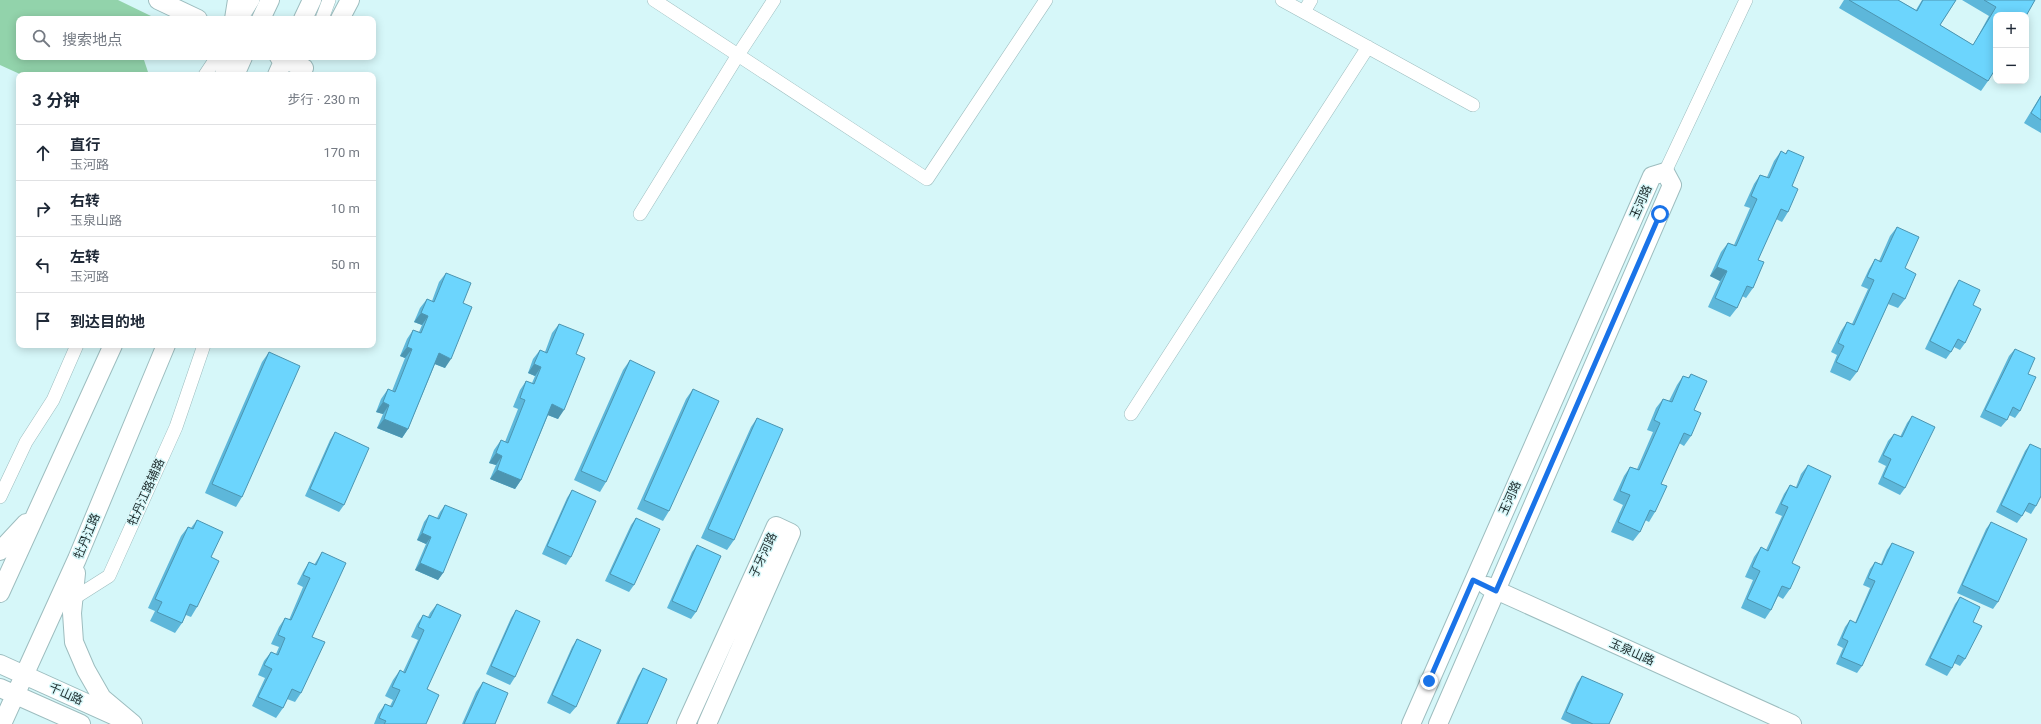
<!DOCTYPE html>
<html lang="zh">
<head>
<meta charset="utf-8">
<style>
  body { margin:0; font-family:Roboto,"Noto Sans SC",sans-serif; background:#f2f2f3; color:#1f2937 }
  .controls { position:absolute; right:12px; top:12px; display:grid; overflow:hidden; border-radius:8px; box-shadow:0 2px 10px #0003 }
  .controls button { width:36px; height:36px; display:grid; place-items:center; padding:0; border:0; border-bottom:1px solid #e0e1e3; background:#fff; color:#1f2937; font:20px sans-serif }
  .stop { position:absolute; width:12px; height:12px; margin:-9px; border:3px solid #1a73e8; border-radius:50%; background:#fff }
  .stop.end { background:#1a73e8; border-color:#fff; box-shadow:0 1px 4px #0008 }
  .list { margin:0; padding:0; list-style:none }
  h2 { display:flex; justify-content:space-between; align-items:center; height:52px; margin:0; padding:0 16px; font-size:17px }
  h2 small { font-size:13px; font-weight:400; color:#747a83 }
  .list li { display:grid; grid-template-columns:26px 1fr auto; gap:12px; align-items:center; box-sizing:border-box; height:56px; padding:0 16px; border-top:1px solid #e0e1e3 }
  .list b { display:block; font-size:15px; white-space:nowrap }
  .list p { margin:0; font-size:13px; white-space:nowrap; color:#747a83 }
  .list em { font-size:13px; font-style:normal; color:#747a83 }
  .icon { flex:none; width:22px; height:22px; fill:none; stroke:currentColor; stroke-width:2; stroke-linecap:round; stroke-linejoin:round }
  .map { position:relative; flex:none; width:2041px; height:724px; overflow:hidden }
  .search { position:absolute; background:#fff; box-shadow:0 2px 10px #0003; left:16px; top:16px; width:360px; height:44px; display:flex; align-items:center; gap:10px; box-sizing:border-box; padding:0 14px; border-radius:8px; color:#747a83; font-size:15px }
  .panel { position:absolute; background:#fff; box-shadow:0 2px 10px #0003; left:16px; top:72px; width:360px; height:276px; border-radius:8px }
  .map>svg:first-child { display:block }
  .green { fill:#92d3ab }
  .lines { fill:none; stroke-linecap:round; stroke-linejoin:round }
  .street-casing { stroke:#9dbdbf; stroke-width:14 }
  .secondary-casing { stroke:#9dbdbf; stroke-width:20 }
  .street { stroke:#fff; stroke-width:13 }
  .secondary { stroke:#fff; stroke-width:18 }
  .wall { fill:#5db7da }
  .shaded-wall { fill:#4c95b1 }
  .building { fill:#6cd5fd; stroke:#4c95b1 }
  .route { stroke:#1a73e8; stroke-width:5 }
  .labels { text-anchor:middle; stroke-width:3; stroke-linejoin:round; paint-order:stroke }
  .street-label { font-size:12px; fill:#1e2b2c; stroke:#d6f7f9 }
</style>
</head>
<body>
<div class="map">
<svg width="2041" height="724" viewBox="0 0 2041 724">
  <rect width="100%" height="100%" fill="#d6f7f9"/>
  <!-- green -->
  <path class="green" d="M0,0H118L151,16L150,19H19V57H143L149,75H22L0,65Z"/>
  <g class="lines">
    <!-- street casing -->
    <g class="street-casing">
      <path id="street" d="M654,0L927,179L1046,0
        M1282,0L1473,105
        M1304,12L1311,0
        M241,19L253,0
        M322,19L329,0
        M205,75L217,57
        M1665,172L1746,0
        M640,214L738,55L774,0
        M1131,414L1368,47
        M0,497L26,442L53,400L77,345
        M68,602L109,576L176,427L204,345"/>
    </g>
    <!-- secondary casing -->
    <g class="secondary-casing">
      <path id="secondary" d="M158,0L198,19
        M234,19L237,0
        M261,19L270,0
        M303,19L312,0
        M340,19L350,0
        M279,57L304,68
        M224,75L227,57
        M235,75L243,57
        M277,75L285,57
        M0,551L26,523
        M76,573L72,613L74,642L86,670L102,698L133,724
        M1487,586L1792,724
        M0,593L113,345
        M0,664L115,716
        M0,688L81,724
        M2,724L77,559L166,345
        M686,724L776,526L791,533L707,724
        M1411,724L1652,176L1665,172L1672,185L1438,724"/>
    </g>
    <!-- street -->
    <use href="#street" class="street"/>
    <!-- secondary -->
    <use href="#secondary" class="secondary"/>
  </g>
  <!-- wall -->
  <path class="wall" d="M1844,0H1898L1916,10L1922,0H1956L1940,25L1973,45L1989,16L1962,0H2035L1988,81L1981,91L1839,8Z
    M2041,95V133L2024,123Z
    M1788,150L1792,186L1788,212L1782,222L1776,219L1758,260L1753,288L1746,298L1742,296L1737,308L1730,317L1708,307L1720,281L1710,276L1721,252L1728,243L1734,245L1750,208L1744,206L1754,184L1760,175L1767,177L1774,161L1781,151L1785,154Z
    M1897,227L1905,268V299L1898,308L1888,304L1857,372L1850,381L1830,372L1837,355L1831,352L1841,331L1847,322L1852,324L1868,289L1861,286L1869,269L1875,259L1879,261L1890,236Z
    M446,273L463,303L445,368L435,364L408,429L402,438L377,428L383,414L376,412L381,399L388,389L392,391L405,358L400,356L407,339L413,330L419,332L422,325L414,322L420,308L427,299L432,301L439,282Z
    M1959,280L1973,305L1965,343L1960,350L1954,347L1951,352L1946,359L1925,349L1954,288Z
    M559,324L576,354L558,419L548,415L521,480L515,489L490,479L496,465L489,463L494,450L501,440L505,442L518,409L513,407L520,390L526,381L532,383L535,376L528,373L533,359L540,350L545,352L552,333Z
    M2015,349L2028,374L2020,411L2015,418L2009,415L2007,420L2001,427L1980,417L2009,356Z
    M269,352L242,497L236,507L205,493L262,362Z
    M630,360L606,482L600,492L574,480L623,370Z
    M1691,374L1694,410L1691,436L1684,446L1679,443L1661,484L1655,512L1649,522L1645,520L1640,532L1633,541L1611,532L1623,505L1613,500L1624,476L1630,467L1637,469L1653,432L1647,430L1656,408L1663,399L1669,401L1677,385L1683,376L1688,378Z
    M693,389L669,511L663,521L637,509L686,399Z
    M1912,416L1905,488L1900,495L1878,484L1886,466L1878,462L1888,441L1894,434L1900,437L1907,423Z
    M757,418L734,540L727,550L701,538L751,427Z
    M335,432L344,505L339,512L305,496L330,440Z
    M2030,444L2036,506L2031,514L2025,511L2022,516L2017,523L1996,512L2025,451Z
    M1808,465L1792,563L1790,589L1783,599L1778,596L1771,610L1765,619L1741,608L1753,580L1745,577L1754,557L1761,547L1766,550L1782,516L1775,513L1784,494L1790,485L1796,487L1801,474Z
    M572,490L571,557L566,565L542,554L567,498Z
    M445,505L443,573L438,580L415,570L426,544L417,540L424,522L429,515L437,518L440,512Z
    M636,518L634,585L629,592L605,581L631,525Z
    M197,520L211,557L197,607L191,617L186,615L182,623L175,633L150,621L155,611L148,608L181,536L188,527L191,528Z
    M1991,522L1998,602L1993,609L1957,593L1986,529Z
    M1892,543L1862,666L1857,673L1836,664L1843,648L1837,645L1845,627L1850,620L1855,623L1870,588L1863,585L1870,569L1875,562L1881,564L1887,550Z
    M697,545L696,612L691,619L667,608L692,552Z
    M322,552L312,637L301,693L295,702L287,699L283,708L276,718L252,706L265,678L258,675L264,661L271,652L276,654L279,647L271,644L279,627L285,618L289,620L303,587L297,584L303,572L309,562L314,565Z
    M1960,597L1973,622L1965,659L1960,666L1954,663L1952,668L1947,676L1925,665L1955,604Z
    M437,604L427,689L426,724H374L378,714L385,704L390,706L393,700L385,696L393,680L400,670L403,672L418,640L411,637L417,624L423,615L428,617L430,613Z
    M516,610L515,677L510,685L486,674L511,618Z
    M577,639L576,707L570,714L547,703L572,647Z
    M643,668L647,724H616L638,676Z
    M1582,676L1609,724H1572L1561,719L1577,683Z
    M483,682L495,724H462L476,692Z"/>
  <!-- shaded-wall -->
  <path class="shaded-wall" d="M1717,267L1727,271L1720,281L1710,276Z
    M421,313L428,316L422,325L414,322Z
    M407,347L412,349L405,358L400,356Z
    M439,353L451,359L445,368L432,363Z
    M534,364L541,367L535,376L528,373Z
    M383,402L389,405L383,414L376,412Z
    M552,404L564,410L558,419L545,414Z
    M384,419L408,429L402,438L377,428Z
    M496,453L502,456L496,465L489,463Z
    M497,470L521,480L515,489L490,479Z
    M422,533L431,537L426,544L417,540Z
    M420,563L443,573L438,580L415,570Z"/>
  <!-- building -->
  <path class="building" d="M1849,0H1898L1917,11L1923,0H1956L1940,25L1973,45L1996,7L1984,0H2035L2026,16V15H1996V68L1988,81Z
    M2041,96V120L2031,113Z
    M1788,150L1804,157L1792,186L1798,189L1788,212L1781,209L1758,260L1764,262L1753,288L1747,286L1737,308L1715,298L1727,271L1717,267L1728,243L1736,246L1757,199L1751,196L1760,175L1769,178L1781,151L1786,154Z
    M1897,227L1919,237L1905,268L1916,274L1905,299L1893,293L1857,372L1836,362L1844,346L1838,343L1847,322L1854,325L1874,280L1867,277L1875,259L1881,262Z
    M446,273L471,283L463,303L472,307L451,359L439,353L408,429L384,419L389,405L383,402L388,389L395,392L412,349L407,347L413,330L421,333L428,316L421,313L427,299L434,302Z
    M1959,280L1980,290L1973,305L1981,309L1965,343L1958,339L1951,352L1930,341Z
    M559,324L584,334L576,354L585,358L564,410L552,404L521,480L497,470L502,456L496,453L501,440L508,443L525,400L520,398L526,381L534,384L541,367L534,364L540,350L547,353Z
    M2015,349L2035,358L2028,374L2036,377L2020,411L2013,407L2007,420L1985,410Z
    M269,352L300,366L242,497L212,484Z
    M630,360L655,372L606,482L581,471Z
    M1691,374L1707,381L1694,410L1701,413L1691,436L1684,433L1661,484L1667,486L1655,512L1650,510L1640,532L1618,522L1630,495L1620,491L1630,467L1639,470L1660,423L1654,420L1663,399L1672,402L1683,376L1689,378Z
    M693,389L719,401L669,511L644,500Z
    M1912,416L1935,427L1905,488L1883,477L1891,459L1883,455L1894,434L1902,437Z
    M757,418L783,429L734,540L708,529Z
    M335,432L369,448L344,505L310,489Z
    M2030,444L2041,449V496L2036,506L2029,503L2022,516L2001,505Z
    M1808,465L1831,476L1792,563L1800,567L1790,589L1782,586L1771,610L1747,599L1760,571L1752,567L1761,547L1768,551L1788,507L1781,504L1790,485L1797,488Z
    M572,490L596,501L571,557L547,546Z
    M445,505L467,514L443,573L420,563L431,537L422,533L429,515L439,519Z
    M636,518L660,529L634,585L610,574Z
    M197,520L223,532L211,557L219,561L197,607L190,604L182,623L157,612L162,602L155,599L188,527L193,529Z
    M1991,522L2027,539L1998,602L1962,585Z
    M1892,543L1914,552L1862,666L1841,657L1848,641L1842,638L1850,620L1856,623L1875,581L1868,578L1875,562L1882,565Z
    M697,545L721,556L696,612L672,601Z
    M322,552L346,563L312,637L325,642L301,693L292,689L283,708L258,697L272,669L264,665L271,652L278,655L285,638L278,635L285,618L291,620L310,578L303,575L309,562L316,565Z
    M1960,597L1980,607L1973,622L1982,626L1965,659L1958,655L1952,668L1930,658Z
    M437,604L461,615L427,689L439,695L426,724H384L386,721L379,718L385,704L392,707L400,690L392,687L400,670L405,673L424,630L418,627L423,615L430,618Z
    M516,610L540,621L515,677L491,666Z
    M577,639L601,650L576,707L552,695Z
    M643,668L667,679L647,724H618Z
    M1582,676L1623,694L1609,724H1593L1566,712Z
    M483,682L508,693L495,724H464Z"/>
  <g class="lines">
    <!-- route -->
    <path class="route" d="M1429,681L1473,580L1496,591L1660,214"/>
  </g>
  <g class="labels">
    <!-- street labels -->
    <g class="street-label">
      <text transform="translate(1641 202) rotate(-66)" y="4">玉河路</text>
      <text transform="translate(146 492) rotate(-66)" y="4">牡丹江路辅路</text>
      <text transform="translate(1510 498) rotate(-66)" y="4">玉河路</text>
      <text transform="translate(87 536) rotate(-67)" y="4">牡丹江路</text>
      <text transform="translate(763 555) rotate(-65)" y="4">子牙河路</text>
      <text transform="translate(1632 652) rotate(24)" y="4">玉泉山路</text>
      <text transform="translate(66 694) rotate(24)" y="4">千山路</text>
    </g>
  </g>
</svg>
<div class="controls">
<button>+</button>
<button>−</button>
</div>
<div class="stop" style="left:1660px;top:214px"></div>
<div class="stop end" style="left:1429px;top:681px"></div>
<div class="search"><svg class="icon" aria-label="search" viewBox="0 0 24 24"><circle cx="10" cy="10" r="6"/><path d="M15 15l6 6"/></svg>搜索地点</div>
<section class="panel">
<h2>3 分钟<small>步行 · 230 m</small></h2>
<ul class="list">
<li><svg class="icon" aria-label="ahead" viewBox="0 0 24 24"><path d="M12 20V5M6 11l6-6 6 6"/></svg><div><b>直行</b><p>玉河路</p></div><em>170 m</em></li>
<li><svg class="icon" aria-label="right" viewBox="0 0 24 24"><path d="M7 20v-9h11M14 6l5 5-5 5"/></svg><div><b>右转</b><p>玉泉山路</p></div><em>10 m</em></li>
<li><svg class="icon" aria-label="left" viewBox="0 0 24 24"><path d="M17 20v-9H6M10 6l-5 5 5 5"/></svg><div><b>左转</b><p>玉河路</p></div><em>50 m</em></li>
<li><svg class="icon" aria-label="arrive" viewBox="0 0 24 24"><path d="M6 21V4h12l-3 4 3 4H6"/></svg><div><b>到达目的地</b></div></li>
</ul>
</section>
</div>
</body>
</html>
